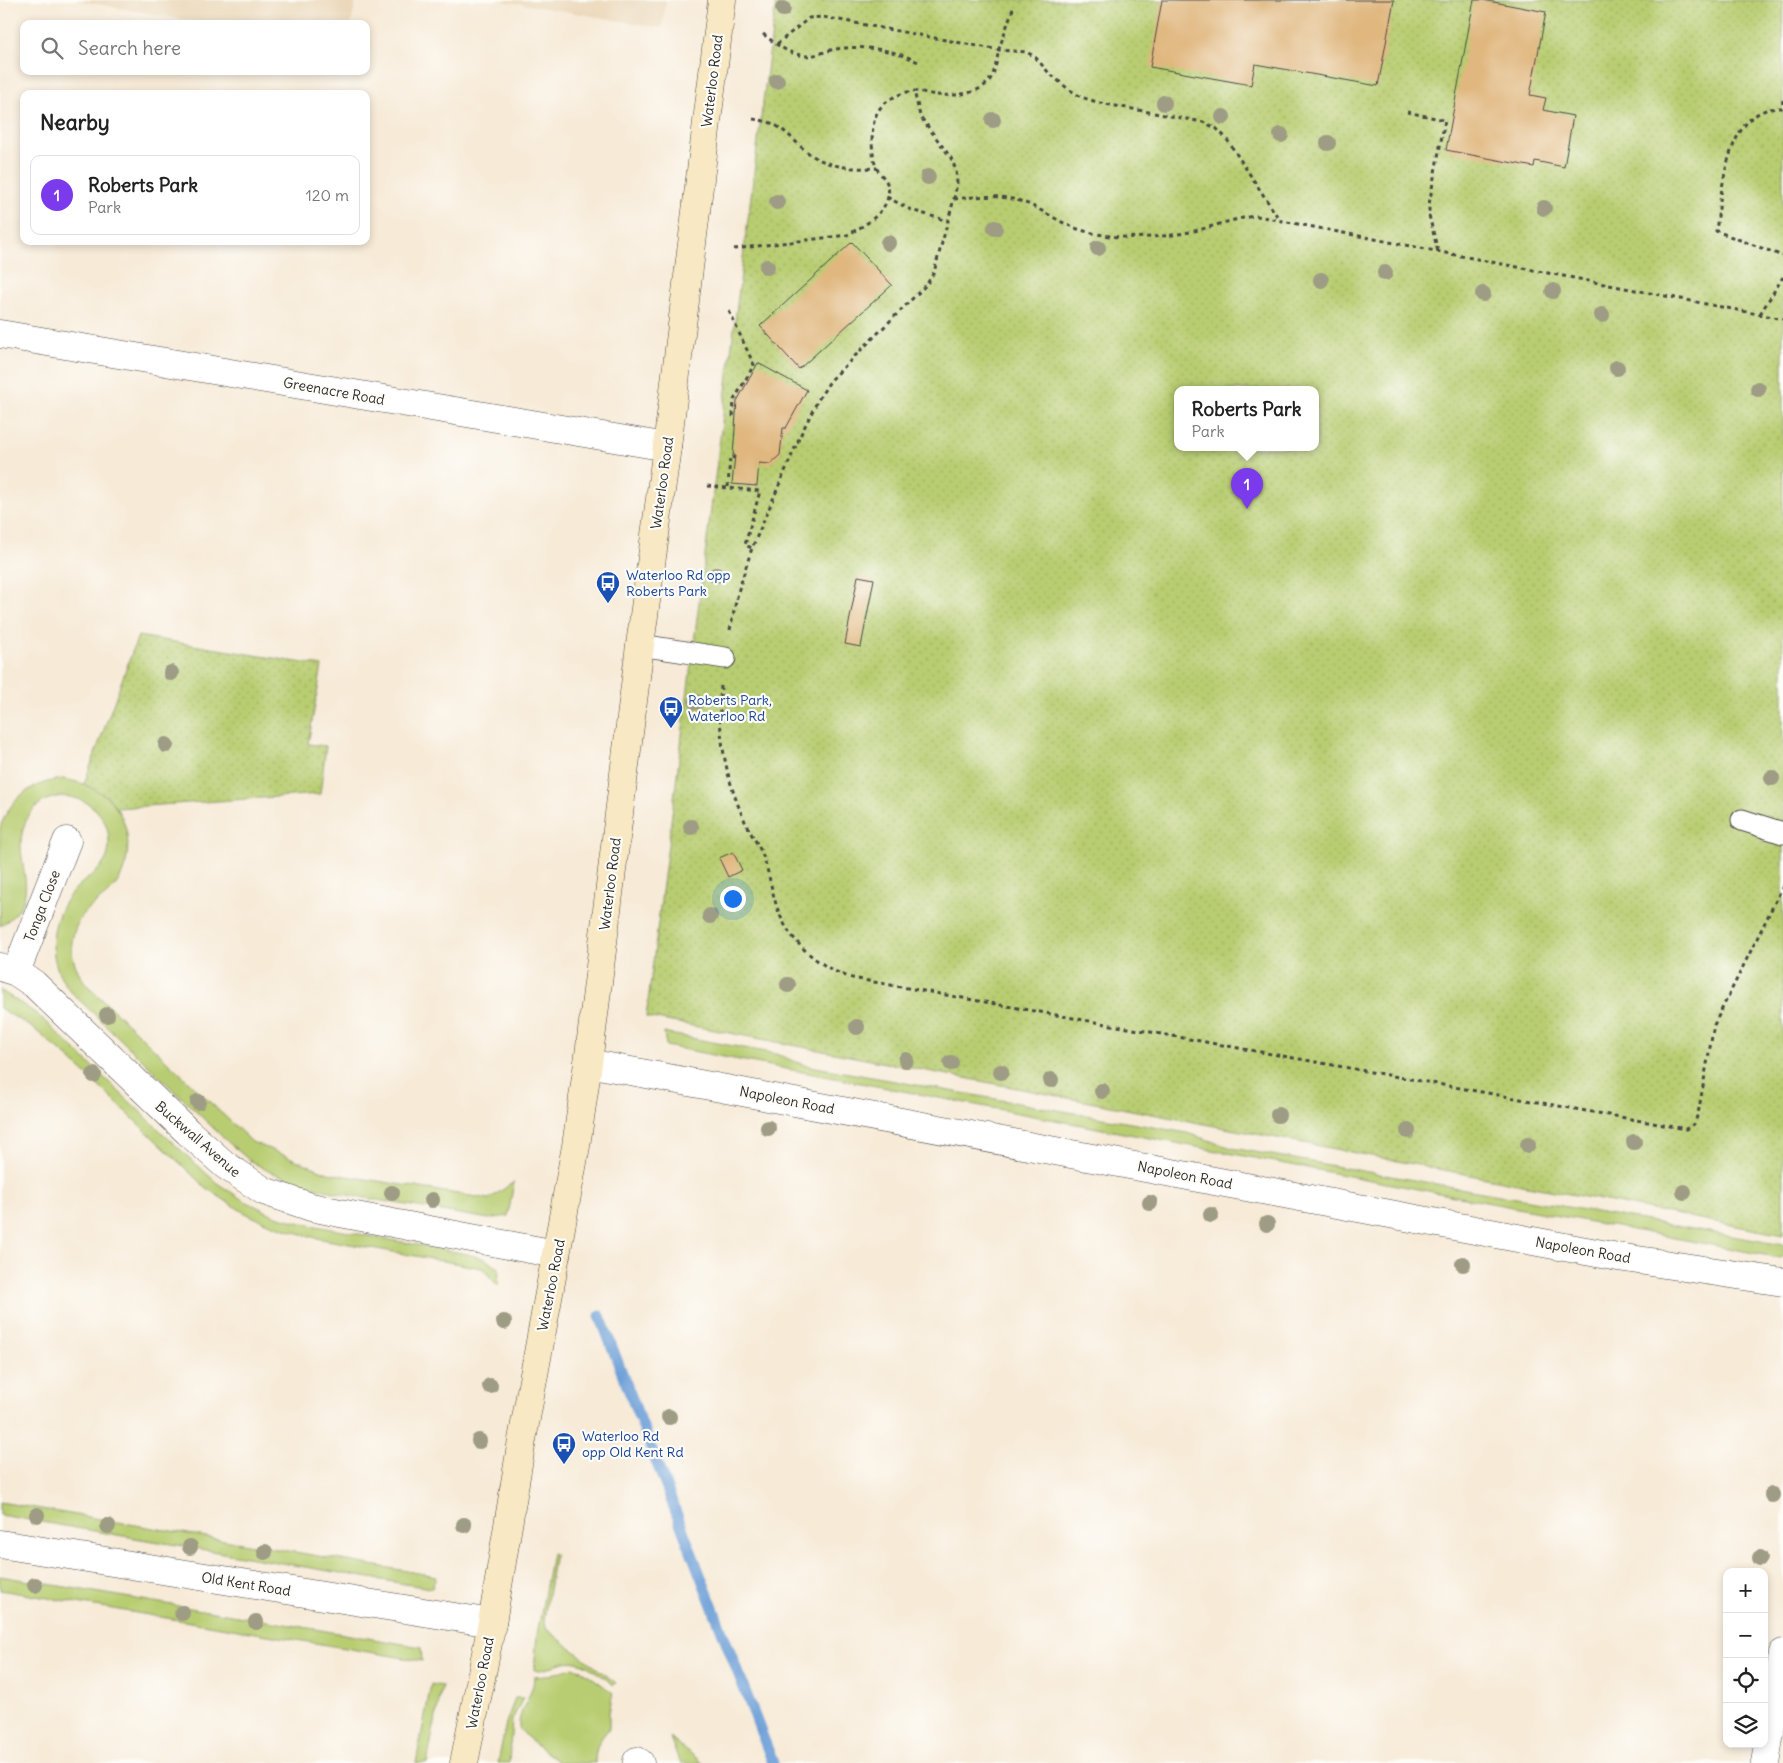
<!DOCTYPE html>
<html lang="en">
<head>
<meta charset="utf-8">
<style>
  body { margin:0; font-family:Delius,sans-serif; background:#f2f2f2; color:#222 }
  .controls { position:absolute; right:15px; bottom:15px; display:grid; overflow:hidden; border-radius:10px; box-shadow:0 2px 8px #0003 }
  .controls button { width:45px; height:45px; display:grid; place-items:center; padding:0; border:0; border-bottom:1px solid #e0e0e0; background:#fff; color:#222; font:25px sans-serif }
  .you { position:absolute; left:732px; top:898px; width:18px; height:18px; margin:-12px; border:4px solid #fff; border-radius:50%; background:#1a73e8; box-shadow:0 0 0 8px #1a73e833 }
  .badge { display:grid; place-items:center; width:32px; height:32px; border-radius:50%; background:#7c3aed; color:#fff; font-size:16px; font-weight:700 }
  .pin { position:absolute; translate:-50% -41px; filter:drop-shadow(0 1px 2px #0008) }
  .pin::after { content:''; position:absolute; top:26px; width:18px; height:15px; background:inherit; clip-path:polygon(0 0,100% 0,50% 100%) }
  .popup { position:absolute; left:1174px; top:386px; width:145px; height:65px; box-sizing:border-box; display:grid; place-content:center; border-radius:10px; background:#fff; filter:drop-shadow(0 1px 4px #0005); font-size:16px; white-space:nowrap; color:#767676 }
  .popup b { font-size:19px; color:#222 }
  .popup::after { content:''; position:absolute; left:50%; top:100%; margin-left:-10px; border:10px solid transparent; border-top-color:#fff }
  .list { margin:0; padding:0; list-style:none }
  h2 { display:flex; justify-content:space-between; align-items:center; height:65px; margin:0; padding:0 20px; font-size:21px }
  h2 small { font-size:16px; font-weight:400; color:#767676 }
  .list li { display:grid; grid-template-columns:32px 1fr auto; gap:15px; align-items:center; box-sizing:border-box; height:80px; margin:0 10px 10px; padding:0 10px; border:1px solid #e0e0e0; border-radius:10px }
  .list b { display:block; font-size:19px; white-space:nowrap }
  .list p { margin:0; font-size:16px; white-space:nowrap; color:#767676 }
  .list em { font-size:16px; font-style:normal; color:#767676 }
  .icon { flex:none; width:28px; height:28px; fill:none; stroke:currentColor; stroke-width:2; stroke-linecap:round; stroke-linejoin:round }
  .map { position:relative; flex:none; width:1783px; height:1763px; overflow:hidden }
  .search { position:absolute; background:#fff; box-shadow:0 2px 8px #0003; left:20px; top:20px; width:350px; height:55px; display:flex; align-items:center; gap:12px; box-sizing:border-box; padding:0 18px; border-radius:10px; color:#767676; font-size:19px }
  .panel { position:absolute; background:#fff; box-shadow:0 2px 8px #0003; left:20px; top:90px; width:350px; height:155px; border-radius:10px }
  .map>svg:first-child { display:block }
  .built { fill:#ebd8ba }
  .grass { fill:#b8cd71; stroke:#727c4e }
  .park { fill:url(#park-dots); stroke:#727c4e; fill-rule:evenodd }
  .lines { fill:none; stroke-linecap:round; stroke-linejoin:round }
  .stream { stroke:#6c9fd7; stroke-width:11 }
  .building { fill:#e0b77f }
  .service-casing { stroke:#4a4845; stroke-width:23 }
  .minor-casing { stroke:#4a4845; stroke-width:29 }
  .secondary-casing { stroke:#4a4845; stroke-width:29 }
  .path { stroke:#4a4845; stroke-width:3; stroke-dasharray:4 4; stroke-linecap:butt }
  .service { stroke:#fff; stroke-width:21 }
  .minor { stroke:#fff; stroke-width:28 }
  .secondary { stroke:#f8e8c3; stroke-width:28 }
  .tree { fill:#9e9c84 }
  .labels { text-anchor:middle; stroke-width:4.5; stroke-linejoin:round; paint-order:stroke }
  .street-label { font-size:14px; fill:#2b2b2b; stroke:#fdfcf7 }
  .transit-label { font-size:14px; fill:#164399; stroke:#fdfcf7; text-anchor:start }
</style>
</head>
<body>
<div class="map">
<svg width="1783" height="1763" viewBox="0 0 1783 1763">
  <defs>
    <pattern id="park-dots" width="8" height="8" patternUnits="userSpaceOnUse" patternTransform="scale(1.25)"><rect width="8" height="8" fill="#b8cd71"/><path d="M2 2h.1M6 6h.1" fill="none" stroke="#9eb062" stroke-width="1.8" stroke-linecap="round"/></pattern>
  </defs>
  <rect width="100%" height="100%" fill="#fdfcf7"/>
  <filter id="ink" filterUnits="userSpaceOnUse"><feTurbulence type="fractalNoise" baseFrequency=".02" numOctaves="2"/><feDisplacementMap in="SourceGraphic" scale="10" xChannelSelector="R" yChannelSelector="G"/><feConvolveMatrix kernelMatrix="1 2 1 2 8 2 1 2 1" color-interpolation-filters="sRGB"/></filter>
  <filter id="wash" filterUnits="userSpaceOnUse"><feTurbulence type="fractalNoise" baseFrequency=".0096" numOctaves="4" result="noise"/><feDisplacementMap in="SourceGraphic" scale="20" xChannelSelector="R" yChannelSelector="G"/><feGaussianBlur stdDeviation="1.12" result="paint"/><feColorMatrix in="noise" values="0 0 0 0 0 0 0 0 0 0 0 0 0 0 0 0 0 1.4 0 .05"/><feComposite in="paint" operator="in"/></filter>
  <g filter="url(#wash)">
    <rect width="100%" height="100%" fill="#f7ead7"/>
    <!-- built -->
    <path class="built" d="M74,0H356L351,24H209Z
      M498,0H666L662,28Z"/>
    <!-- grass -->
    <path class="grass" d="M63,779C79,782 97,786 108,798C131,820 134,857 117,883C106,900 83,906 76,927C67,949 73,965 86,984L252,1142L328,1173L489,1199L514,1182L508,1216L489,1219L342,1194L317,1188L270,1172L249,1160L229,1143L71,992C45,962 48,918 75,889C89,875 108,869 109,846C112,793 40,777 24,826C11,864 48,896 0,926V828C11,797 31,783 63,779Z
      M0,990L37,1014L186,1155L217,1183L243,1200L276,1216L305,1224L467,1254L485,1259L499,1268L498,1286L482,1268L316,1238C294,1232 270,1225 249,1215C234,1207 220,1197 206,1188L69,1058L34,1029L0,1008Z
      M664,1033L776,1054L804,1065L1187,1133L1232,1148L1783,1245V1256L1780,1258L666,1046Z
      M0,1502L436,1576L432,1588L411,1585L0,1515Z
      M552,1553L555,1554L544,1619L546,1628L550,1632L616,1683L614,1685C598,1674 582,1656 561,1663C552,1666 545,1671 534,1670L537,1635Z
      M0,1576L421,1647L422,1661L0,1590Z
      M572,1668L582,1670L613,1693L609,1713V1729C599,1739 595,1749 595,1763H560L527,1737L519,1728C517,1711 534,1695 534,1677L546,1676Z
      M431,1684L442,1686L427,1763H416Z
      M515,1698H523L512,1720L509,1763H498L506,1723Z
      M670,1738L703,1763H681L678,1758Z"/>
    <!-- park -->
    <path class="park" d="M776,0H1783V1235L646,1017ZM1178,390H1316V448H1178Z
      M138,636L322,666L308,744L326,746L320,794L116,808L108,797L84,784Z"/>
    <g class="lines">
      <!-- stream -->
      <path class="stream" d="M600,1316L773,1763"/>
    </g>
    <g id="blocks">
      <!-- building -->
      <path class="building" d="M1162,0H1394L1378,86L1255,64L1251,85L1150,67Z
        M1474,0H1483L1546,12L1530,95L1546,98L1543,110L1573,116L1564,167L1535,161L1534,167L1446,150Z
        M852,242L892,285L799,369L760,326Z
        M758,363L807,390L786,428H783L780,455L770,464L759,463L757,486L732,484L735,455H733L737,401Z
        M858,576L874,579L861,647L845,644Z
        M733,852L742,870L728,877L719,858Z"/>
    </g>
  </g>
  <g filter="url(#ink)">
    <use href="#blocks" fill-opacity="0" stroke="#4a4845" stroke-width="1"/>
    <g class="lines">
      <!-- service casing -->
      <g class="service-casing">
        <path id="service" d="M640,645L725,658
          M1742,820L1783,833"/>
      </g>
      <!-- minor casing -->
      <g class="minor-casing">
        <path id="minor" d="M0,334L667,447
          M0,967L16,972L34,984L188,1132L225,1165L264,1191L311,1207L335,1212L556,1254
          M16,972L67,841
          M588,1063L1618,1257L1783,1282
          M0,1544L492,1623
          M637,1761L640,1763
          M1765,1763L1783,1653"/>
      </g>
      <!-- secondary casing -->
      <g class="secondary-casing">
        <path id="secondary" d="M464,1763L492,1623L522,1440L576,1146L588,1063L640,645L667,447L722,0"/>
      </g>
      <!-- path -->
      <path class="path" d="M763,34C775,43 785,52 800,55C811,58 820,53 831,50C859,44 893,49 918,62
        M777,44L809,18L823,17L999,50L1027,52L1036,58L1049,73L1067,88L1081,97L1100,103L1203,122L1216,128L1226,138L1279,219
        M1783,100L1782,108C1774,108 1766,109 1759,113C1725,131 1721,197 1716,231L1783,256
        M1407,112L1445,120L1429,204V215L1438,252
        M753,119C759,120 766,121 771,123C787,130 797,145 810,154C830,168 854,169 877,168
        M887,197L911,210L948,221
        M954,199C972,197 990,195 1007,198C1029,201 1047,215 1066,224C1080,231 1095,234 1110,236C1136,239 1165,237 1190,232C1213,227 1234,218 1257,216L1783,319
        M734,249L847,235C864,226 893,210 888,186C886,178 879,174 876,167C871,152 870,125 878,111C885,100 901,92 913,91C921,91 929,94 936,95C954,96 981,95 991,78C996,69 997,58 999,49C1004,34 1009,20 1014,6
        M729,311L754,365L734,400L733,416L736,417
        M1760,314L1783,277
        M707,486L760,491L745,545L752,548
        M728,487L730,457L735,458
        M730,630L738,592L752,548L801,434L818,400L830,381L927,284L934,272L954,199L957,183L956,170L951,158L920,116L914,91
        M721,686C717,730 725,778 744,819C749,832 758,843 763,856C770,875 772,896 780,915C792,944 822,969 852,978L1686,1129L1694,1124L1698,1114L1714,1025L1783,886"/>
      <!-- service -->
      <use href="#service" class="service"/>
      <!-- minor -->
      <use href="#minor" class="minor"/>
      <!-- secondary -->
      <use href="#secondary" class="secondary"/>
    </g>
    <!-- trees -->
    <g class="tree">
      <circle cx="783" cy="9" r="8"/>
      <circle cx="777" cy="81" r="8"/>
      <circle cx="1164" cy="103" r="8"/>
      <circle cx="1223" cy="117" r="8"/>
      <circle cx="993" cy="120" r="8"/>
      <circle cx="1281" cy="135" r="8"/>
      <circle cx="1328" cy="143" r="8"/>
      <circle cx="928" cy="177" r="8"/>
      <circle cx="777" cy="202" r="8"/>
      <circle cx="1544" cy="208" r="8"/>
      <circle cx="995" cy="228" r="8"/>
      <circle cx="888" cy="243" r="8"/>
      <circle cx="1098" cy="248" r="8"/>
      <circle cx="767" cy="267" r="8"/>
      <circle cx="1385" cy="273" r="8"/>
      <circle cx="1321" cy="280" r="8"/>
      <circle cx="1553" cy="291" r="8"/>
      <circle cx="1483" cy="294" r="8"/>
      <circle cx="1602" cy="315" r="8"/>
      <circle cx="1617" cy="368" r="8"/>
      <circle cx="1758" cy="389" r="8"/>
      <circle cx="716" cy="575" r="8"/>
      <circle cx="171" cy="673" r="8"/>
      <circle cx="696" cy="702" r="8"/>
      <circle cx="166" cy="745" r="8"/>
      <circle cx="1772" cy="778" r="8"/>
      <circle cx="691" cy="827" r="8"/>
      <circle cx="710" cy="916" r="8"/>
      <circle cx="788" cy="985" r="8"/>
      <circle cx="107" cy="1015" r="8"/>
      <circle cx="857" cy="1027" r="8"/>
      <circle cx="906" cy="1060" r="8"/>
      <circle cx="951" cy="1063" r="8"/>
      <circle cx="1001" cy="1072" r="8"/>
      <circle cx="94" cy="1075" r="8"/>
      <circle cx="1051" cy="1080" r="8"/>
      <circle cx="1102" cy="1091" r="8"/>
      <circle cx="198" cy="1102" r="8"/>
      <circle cx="1278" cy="1115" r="8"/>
      <circle cx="768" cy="1128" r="8"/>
      <circle cx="1408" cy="1131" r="8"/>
      <circle cx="1634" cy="1142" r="8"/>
      <circle cx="1528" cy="1145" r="8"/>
      <circle cx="1684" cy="1192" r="8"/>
      <circle cx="392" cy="1193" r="8"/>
      <circle cx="432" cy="1200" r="8"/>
      <circle cx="1150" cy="1203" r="8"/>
      <circle cx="1211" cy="1215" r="8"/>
      <circle cx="1267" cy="1224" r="8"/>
      <circle cx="1463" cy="1264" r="8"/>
      <circle cx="504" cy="1322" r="8"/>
      <circle cx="490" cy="1386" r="8"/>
      <circle cx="669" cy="1417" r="8"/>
      <circle cx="479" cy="1441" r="8"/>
      <circle cx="1772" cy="1495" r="8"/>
      <circle cx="37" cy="1515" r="8"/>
      <circle cx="464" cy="1525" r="8"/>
      <circle cx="108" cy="1526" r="8"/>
      <circle cx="190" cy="1547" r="8"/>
      <circle cx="265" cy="1552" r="8"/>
      <circle cx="1760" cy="1558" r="8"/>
      <circle cx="35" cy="1585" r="8"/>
      <circle cx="182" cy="1613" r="8"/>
      <circle cx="256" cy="1622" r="8"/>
    </g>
  </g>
  <!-- icons -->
  <defs>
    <g id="bus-pin" transform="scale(1.25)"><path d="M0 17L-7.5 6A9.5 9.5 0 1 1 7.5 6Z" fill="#1a4fb4" stroke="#fdfcf7"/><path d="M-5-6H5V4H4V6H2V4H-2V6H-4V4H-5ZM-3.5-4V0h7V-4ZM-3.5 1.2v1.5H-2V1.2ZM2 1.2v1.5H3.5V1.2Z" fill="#fff"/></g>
  </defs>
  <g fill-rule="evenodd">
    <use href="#bus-pin" x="608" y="583"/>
    <use href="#bus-pin" x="671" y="708"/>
    <use href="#bus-pin" x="564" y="1444"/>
  </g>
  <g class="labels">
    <!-- street labels -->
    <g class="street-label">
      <text transform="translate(712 81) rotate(-83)" y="5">Waterloo Road</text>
      <text transform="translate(334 391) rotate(10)" y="5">Greenacre Road</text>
      <text transform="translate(662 483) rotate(-82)" y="5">Waterloo Road</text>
      <text transform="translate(610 884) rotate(-83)" y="5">Waterloo Road</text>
      <text transform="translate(42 906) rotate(-69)" y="5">Tonga Close</text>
      <text transform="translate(787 1100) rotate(11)" y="5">Napoleon Road</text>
      <text transform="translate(198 1139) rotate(41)" y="5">Buckwall Avenue</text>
      <text transform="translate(1185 1175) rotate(11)" y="5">Napoleon Road</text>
      <text transform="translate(1583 1250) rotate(10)" y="5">Napoleon Road</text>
      <text transform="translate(551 1285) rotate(-79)" y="5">Waterloo Road</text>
      <text transform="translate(246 1584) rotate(9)" y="5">Old Kent Road</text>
      <text transform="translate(480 1683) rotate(-79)" y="5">Waterloo Road</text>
    </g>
    <!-- transit labels -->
    <g class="transit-label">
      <text x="626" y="580">Waterloo Rd opp<tspan x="626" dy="16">Roberts Park</tspan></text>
      <text x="688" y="705">Roberts Park,<tspan x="688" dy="16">Waterloo Rd</tspan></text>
      <text x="582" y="1441">Waterloo Rd<tspan x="582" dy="16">opp Old Kent Rd</tspan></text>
    </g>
  </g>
</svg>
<div class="controls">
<button>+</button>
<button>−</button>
<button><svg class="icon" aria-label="locate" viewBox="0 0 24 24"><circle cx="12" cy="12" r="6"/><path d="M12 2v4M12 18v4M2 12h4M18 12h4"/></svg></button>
<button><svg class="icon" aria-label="layers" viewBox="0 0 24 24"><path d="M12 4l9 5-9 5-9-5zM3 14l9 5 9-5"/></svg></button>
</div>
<div class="you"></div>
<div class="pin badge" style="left:1247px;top:509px">1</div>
<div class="popup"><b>Roberts Park</b>Park</div>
<div class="search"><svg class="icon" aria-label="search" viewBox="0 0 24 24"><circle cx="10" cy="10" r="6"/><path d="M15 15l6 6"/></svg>Search here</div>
<section class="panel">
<h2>Nearby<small></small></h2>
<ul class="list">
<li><span class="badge">1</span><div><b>Roberts Park</b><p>Park</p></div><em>120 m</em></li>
</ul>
</section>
</div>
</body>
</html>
